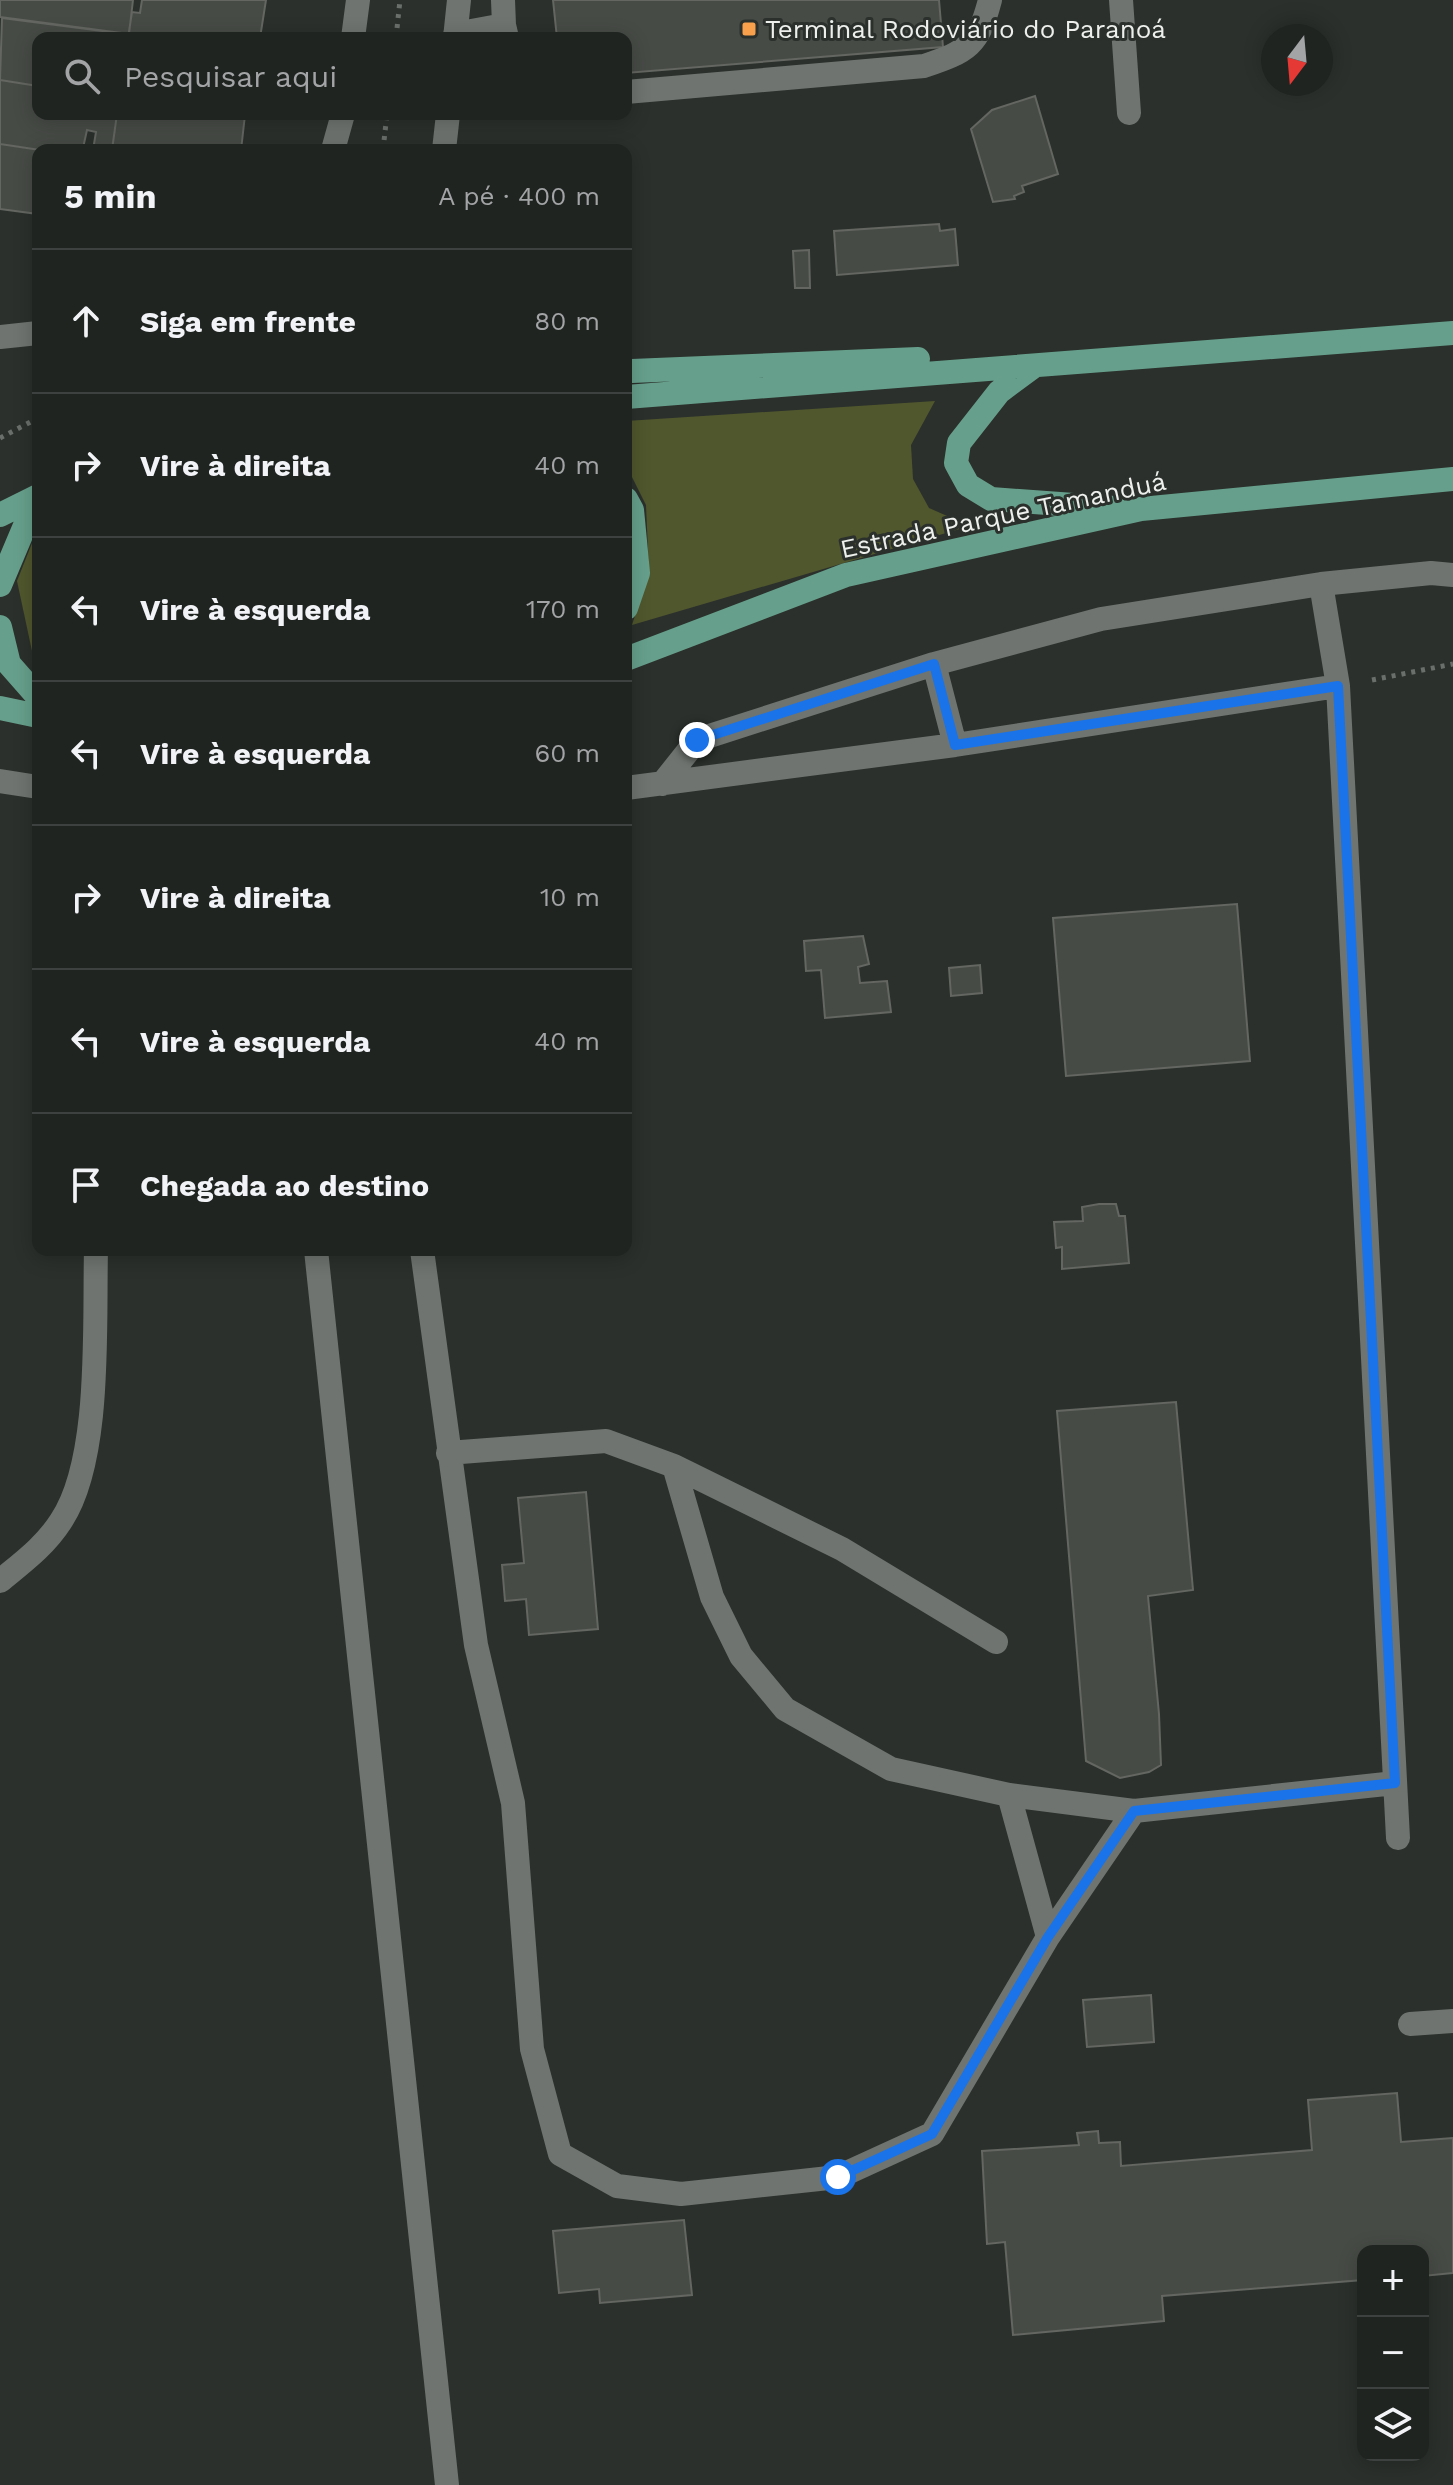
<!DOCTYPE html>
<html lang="pt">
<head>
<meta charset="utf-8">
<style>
  body { margin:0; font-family:"Work Sans",sans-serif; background:#282c2a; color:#f1f3f6 }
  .controls { position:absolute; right:24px; bottom:24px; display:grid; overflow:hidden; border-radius:16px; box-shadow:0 4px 20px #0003 }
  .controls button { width:72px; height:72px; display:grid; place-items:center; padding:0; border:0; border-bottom:2px solid #3d413f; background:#202421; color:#f1f3f6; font:40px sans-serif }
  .compass { position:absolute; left:1261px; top:24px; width:72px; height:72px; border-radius:50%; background:#202421; box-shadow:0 4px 20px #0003; rotate:196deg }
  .stop { position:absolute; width:24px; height:24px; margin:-18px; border:6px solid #1a73e8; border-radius:50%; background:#fff }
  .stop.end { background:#1a73e8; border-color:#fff; box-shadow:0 2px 8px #0008 }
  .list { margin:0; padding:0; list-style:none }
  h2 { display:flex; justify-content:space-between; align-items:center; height:104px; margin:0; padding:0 32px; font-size:34px }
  h2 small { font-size:26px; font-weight:400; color:#a2a4a5 }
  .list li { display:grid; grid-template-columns:52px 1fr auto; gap:24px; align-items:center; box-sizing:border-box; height:144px; padding:0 32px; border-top:2px solid #3d413f }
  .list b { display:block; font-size:30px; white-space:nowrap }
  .list em { font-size:26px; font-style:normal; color:#a2a4a5 }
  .icon { flex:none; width:44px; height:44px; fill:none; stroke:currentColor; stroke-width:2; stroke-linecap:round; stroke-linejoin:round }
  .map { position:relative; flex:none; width:1453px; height:2485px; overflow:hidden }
  .search { position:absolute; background:#202421; box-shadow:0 4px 20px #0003; left:32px; top:32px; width:600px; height:88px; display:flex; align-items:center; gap:20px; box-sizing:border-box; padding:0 28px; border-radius:16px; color:#a2a4a5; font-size:30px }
  .panel { position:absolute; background:#202421; box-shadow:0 4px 20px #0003; left:32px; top:144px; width:600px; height:1112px; border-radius:16px }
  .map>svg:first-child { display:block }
  .green { fill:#50572d }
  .building { fill:#474b46; stroke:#636661; stroke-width:2; fill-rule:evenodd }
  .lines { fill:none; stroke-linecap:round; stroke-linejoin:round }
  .path { stroke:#6a6f6b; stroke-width:5; stroke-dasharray:4 6; stroke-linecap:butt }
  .minor { stroke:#6f7470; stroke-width:24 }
  .major { stroke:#66a08c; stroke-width:24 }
  .route { stroke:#1a73e8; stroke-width:10 }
  .poi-dot { fill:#f8a04b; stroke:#2b302c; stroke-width:3 }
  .labels { text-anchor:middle; stroke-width:6; stroke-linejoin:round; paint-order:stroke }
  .poi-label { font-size:26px; fill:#ecefec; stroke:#2b302c; text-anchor:start }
  .street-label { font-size:26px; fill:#ecefec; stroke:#2b302c }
</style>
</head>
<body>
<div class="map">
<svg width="1453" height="2485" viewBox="0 0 1453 2485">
  <rect width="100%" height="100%" fill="#2b302c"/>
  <!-- green -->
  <path class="green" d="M935,401L911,445L913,479L929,508L970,526L632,625L649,572L646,505L626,465V421Z
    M38,528V656L32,651L17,581Z"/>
  <!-- building -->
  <path class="building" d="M0,0H133L129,34L0,17Z
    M142,0H266L260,38H128L132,12L140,13Z
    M553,0H939L943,47L626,73V38H557Z
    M2,18L110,32L109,38H38V86L0,80Z
    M0,80L38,86V114H117L112,150H40L0,144ZM87,130L96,132L93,150L83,148Z
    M1035,96L1058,174L1022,186L1024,192L1014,196L1015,199L993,202L971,129L992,110Z
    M117,114L245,115L241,150H112Z
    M0,144L40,150L38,214L0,209Z
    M939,224L940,231L955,229L958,265L837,275L834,231Z
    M809,250L810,288H795L793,251Z
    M1237,904L1250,1061L1066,1076L1053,918Z
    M863,936L869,964L858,967L860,983L887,981L891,1012L825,1018L821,970L806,971L804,941Z
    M980,965L982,993L951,996L949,968Z
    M1099,1204H1116L1119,1216H1125L1129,1263L1062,1269V1247L1056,1248L1054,1222L1083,1221L1082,1207Z
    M1176,1402L1193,1590L1148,1596L1159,1714L1161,1765L1149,1772L1120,1778L1086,1761L1057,1411Z
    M586,1492L598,1629L529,1635L526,1599L505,1601L502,1565L524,1563L518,1498Z
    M1151,1995L1154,2042L1087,2047L1083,2000Z
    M1397,2093L1401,2142L1453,2138V2273L1423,2276V2251H1363V2280L1162,2296L1164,2321L1013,2335L1005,2242L987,2244L982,2151L1079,2145L1077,2133L1098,2131L1099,2143L1120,2142L1121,2166L1312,2150L1308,2100Z
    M684,2220L692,2295L600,2303L599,2289L559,2293L553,2231Z"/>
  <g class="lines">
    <!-- path -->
    <path class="path" d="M396,38L400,0
      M383,150L387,114
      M0,438L38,418
      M1372,680L1453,664"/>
    <!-- minor -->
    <path class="minor" d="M503,0L504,25L507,38
      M1121,0L1129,113
      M455,34L504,25
      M353,38L358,0
      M455,38L459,0
      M626,92L924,66C968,51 978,46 990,0
      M333,150L343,114
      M444,150L448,114
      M0,337L38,333
      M1321,584L1338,686L1398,1838
      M934,664L955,745
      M0,781L38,787
      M662,784L697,740L934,664L1101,619L1321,584L1431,573L1453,575
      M626,788L955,745L1338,686
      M316,1250L447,2485
      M422,1250L476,1645L513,1803L532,2049L560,2154L617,2186L681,2194L838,2177L932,2134L1048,1937L1134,1811
      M448,1453L606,1441L674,1466L842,1549L996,1642
      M674,1466L712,1597L741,1656L785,1709L891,1769L1009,1795L1134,1811L1395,1783
      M0,1581C23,1562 45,1546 61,1521C102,1460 94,1323 96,1250
      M1009,1795L1048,1937
      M1410,2024L1453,2021"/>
    <!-- major -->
    <path class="major" d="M1034,366L999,392L959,443L956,463L968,485L991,499L1115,508
      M626,370L632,371L918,359
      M626,397L1453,333
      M626,499L632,510L638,573L626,608
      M0,515L38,496
      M0,585L32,509L38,501
      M0,627L9,664L38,697
      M626,659L846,575L1141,509L1453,479
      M0,708L38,716"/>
  </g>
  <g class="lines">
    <!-- route -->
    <path class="route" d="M697,740L934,664L955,745L1338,686L1395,1783L1134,1811L1048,1937L932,2134L838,2177"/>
  </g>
  <!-- markers -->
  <rect class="poi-dot" x="741" y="21" width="16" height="16" rx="4"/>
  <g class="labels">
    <!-- poi labels -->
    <g class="poi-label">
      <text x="765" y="38">Terminal Rodoviário do Paranoá</text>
    </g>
    <!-- street labels -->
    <g class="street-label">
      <text transform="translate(1003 515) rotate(-12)" y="9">Estrada Parque Tamanduá</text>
    </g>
  </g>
</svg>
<div class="controls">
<button>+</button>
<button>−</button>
<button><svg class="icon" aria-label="layers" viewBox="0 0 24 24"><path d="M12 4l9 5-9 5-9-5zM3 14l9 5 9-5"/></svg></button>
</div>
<svg class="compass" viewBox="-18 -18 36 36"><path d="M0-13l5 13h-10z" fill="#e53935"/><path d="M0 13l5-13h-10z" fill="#a2a4a5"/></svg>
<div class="stop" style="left:838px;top:2177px"></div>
<div class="stop end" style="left:697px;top:740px"></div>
<div class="search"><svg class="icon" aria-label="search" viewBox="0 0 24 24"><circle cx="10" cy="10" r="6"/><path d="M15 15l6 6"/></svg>Pesquisar aqui</div>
<section class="panel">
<h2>5 min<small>A pé · 400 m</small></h2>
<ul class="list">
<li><svg class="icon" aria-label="ahead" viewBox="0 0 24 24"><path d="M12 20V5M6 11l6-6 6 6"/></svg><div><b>Siga em frente</b></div><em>80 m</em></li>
<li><svg class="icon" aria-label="right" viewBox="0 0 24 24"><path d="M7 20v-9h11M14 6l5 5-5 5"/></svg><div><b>Vire à direita</b></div><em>40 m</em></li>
<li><svg class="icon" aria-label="left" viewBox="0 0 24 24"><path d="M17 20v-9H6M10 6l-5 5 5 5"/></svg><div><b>Vire à esquerda</b></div><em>170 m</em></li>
<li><svg class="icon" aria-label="left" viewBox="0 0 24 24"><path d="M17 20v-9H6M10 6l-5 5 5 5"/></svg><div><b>Vire à esquerda</b></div><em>60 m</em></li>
<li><svg class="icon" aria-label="right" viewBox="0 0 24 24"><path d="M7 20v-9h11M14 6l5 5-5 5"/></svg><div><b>Vire à direita</b></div><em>10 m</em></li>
<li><svg class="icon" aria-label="left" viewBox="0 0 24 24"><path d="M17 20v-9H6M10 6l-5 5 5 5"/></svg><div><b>Vire à esquerda</b></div><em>40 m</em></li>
<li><svg class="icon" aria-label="arrive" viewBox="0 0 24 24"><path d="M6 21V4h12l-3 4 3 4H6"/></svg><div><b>Chegada ao destino</b></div></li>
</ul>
</section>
</div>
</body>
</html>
